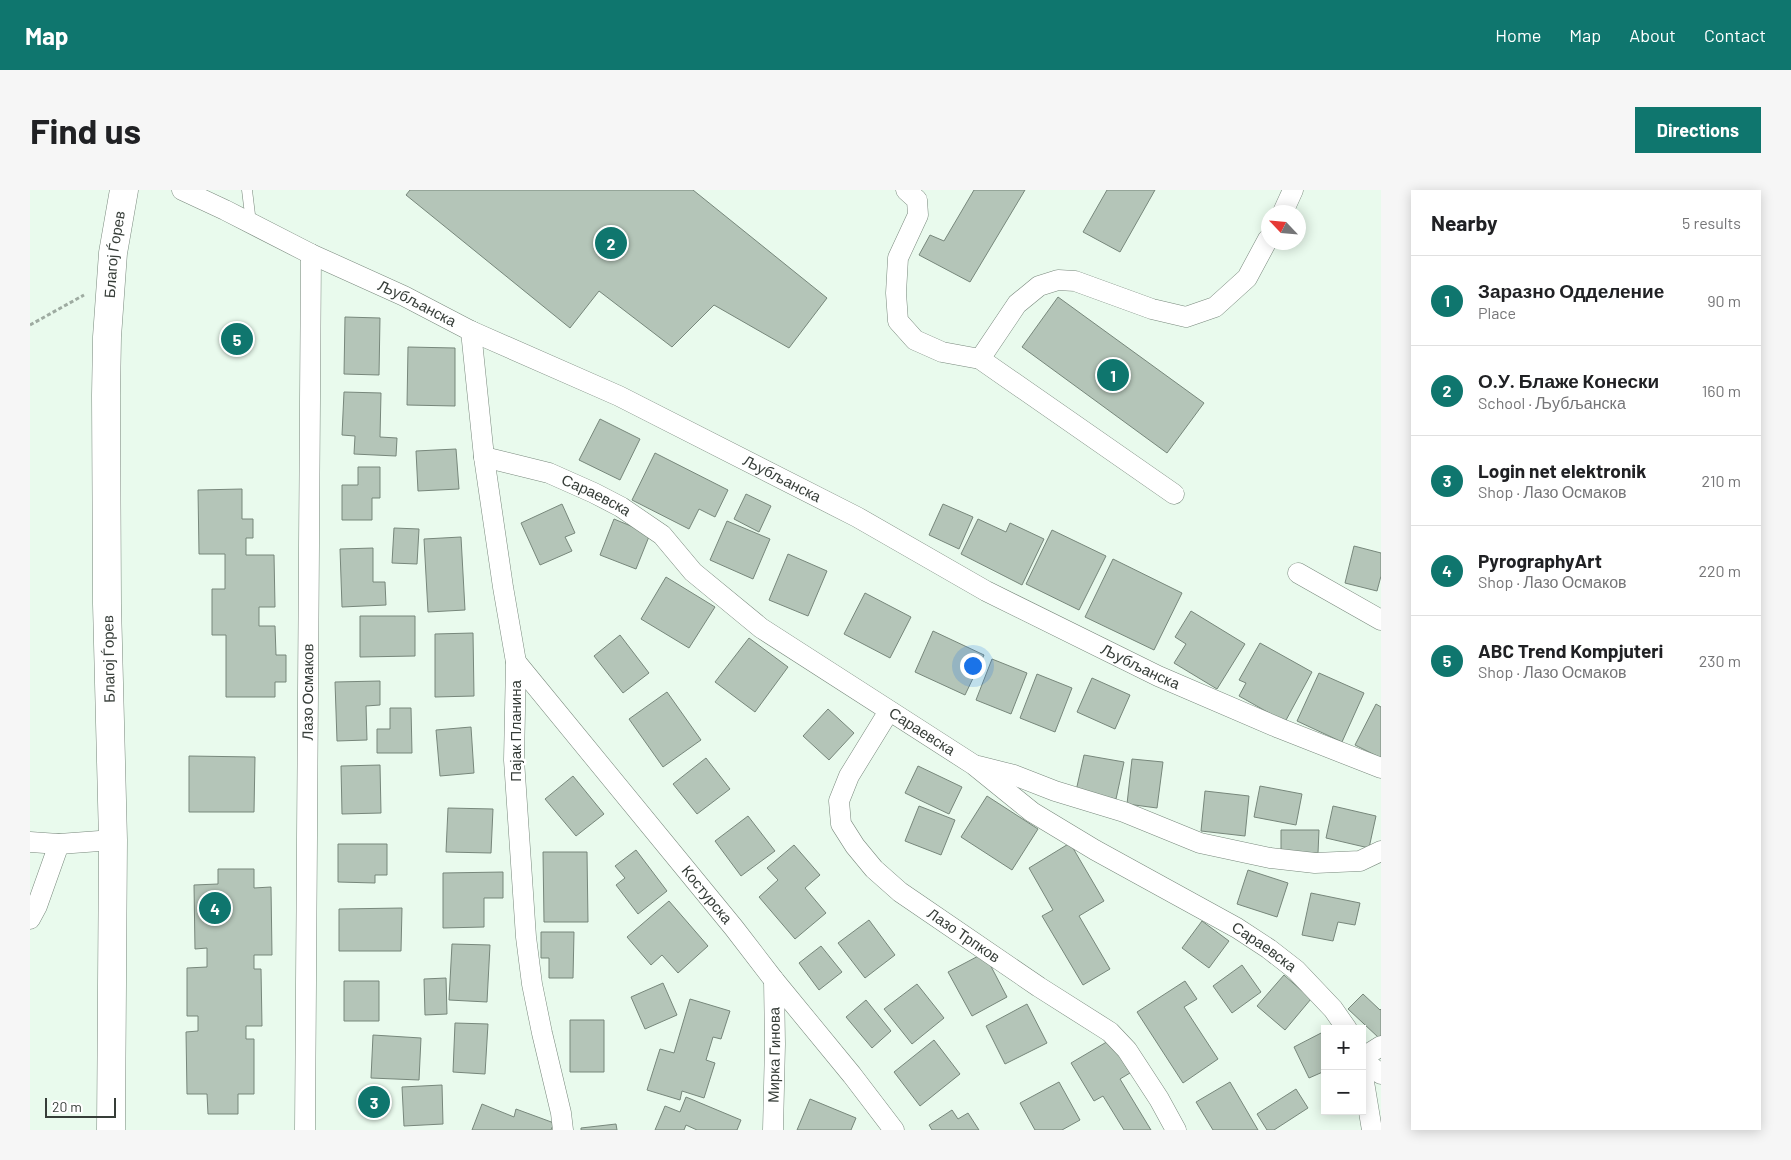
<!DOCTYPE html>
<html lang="en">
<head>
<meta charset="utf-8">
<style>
  body { margin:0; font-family:Barlow,sans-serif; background:#f6f6f6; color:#202124 }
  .controls { position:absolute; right:15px; bottom:15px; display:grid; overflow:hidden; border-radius:0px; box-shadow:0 2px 12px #0003 }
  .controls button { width:45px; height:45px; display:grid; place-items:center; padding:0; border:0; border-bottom:1px solid #e0e0e0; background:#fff; color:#202124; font:25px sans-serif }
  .compass { position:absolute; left:1231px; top:15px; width:45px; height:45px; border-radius:50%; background:#fff; box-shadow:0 2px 12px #0003; rotate:296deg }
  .scale { position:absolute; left:15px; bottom:12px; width:71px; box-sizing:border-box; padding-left:5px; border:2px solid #363d38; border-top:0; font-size:14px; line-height:18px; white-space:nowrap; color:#363d38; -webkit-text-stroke:4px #fff; paint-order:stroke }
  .you { position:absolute; left:942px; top:475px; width:18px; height:18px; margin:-12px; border:4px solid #fff; border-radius:50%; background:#1a73e8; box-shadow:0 0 0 8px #1a73e833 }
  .badge { display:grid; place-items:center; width:32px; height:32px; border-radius:50%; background:#0f766e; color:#fff; font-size:16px; font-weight:700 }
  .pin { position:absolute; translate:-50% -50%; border:2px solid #fff; box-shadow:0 1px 5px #0006 }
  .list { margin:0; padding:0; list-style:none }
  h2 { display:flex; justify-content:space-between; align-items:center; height:65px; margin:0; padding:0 20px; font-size:21px }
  h2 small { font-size:16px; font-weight:400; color:#757577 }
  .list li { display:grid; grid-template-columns:32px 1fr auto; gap:15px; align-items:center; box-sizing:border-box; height:90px; padding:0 20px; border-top:1px solid #e0e0e0 }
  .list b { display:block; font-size:19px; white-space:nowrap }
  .list p { margin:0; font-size:16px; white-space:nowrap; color:#757577 }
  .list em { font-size:16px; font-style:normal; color:#757577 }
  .map { position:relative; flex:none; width:1351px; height:940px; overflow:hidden; border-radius:0px }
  header { display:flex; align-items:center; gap:30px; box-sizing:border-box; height:70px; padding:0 25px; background:#0f766e; color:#fff }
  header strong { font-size:24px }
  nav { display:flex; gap:28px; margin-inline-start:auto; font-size:18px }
  .intro { display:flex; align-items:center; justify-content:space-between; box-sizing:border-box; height:120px; padding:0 30px }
  h1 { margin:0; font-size:35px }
  .button { padding:12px 22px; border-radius:0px; background:#0f766e; color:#fff; font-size:18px; font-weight:700 }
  main { display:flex; gap:30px; padding:0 30px }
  aside { flex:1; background:#fff; border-radius:0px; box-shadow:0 2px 12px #0003 }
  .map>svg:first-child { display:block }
  .building { fill:#b4c5b8; stroke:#77877b }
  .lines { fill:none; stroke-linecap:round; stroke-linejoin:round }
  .lane-casing { stroke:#78887c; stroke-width:11 }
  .street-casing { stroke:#78887c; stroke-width:21 }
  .secondary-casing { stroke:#78887c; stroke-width:29 }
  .path { stroke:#9eaba1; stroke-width:3; stroke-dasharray:4 2.5; stroke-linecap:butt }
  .lane { stroke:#fff; stroke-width:10 }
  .street { stroke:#fff; stroke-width:20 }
  .secondary { stroke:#fff; stroke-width:28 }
  .labels { text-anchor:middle; stroke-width:5; stroke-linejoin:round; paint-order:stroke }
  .street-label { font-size:15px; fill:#363d38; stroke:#fff }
</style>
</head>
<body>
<header>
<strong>Map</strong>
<nav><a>Home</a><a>Map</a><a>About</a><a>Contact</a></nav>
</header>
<div class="intro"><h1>Find us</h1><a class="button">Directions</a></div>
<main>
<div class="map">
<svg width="1351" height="940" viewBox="0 0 1351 940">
  <rect width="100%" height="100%" fill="#e9faed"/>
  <!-- building -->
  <path class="building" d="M380,0H663L797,108L759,158L684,115L642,157L569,101L540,138L376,5Z
    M944,0H995L940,92L889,65L900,45L914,51Z
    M1077,0H1125L1090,62L1053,42Z
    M1028,107L1174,213L1137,263L992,157Z
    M315,127L350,128L349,185L314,184Z
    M378,157L425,158V216L377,215Z
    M314,202L351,203L350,247L367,248L366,266L324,264L325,246L312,245Z
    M570,229L610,249L590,290L549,270Z
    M426,259L429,299L388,301L386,261Z
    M625,263L698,300L685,327L669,319L659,339L602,310Z
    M328,277H350V308H342V330H312V295H328Z
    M212,299V329H223V348H216V365H244L245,417H229V436H245L246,465H256V492H245V507H196V445H182V399H195V364H169L168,300Z
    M716,304L741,316L729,342L704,329Z
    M532,314L545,343L535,347L542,361L510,375L491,333Z
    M913,314L943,327L929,359L899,345Z
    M584,329L620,344L606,379L570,365Z
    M948,329L976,342L980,333L1014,349L992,395L931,364Z
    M697,331L740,349L723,389L680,370Z
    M364,338L389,339L387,374L362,373Z
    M1022,340L1076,366L1049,420L996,394Z
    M431,347L435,420L398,422L394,349Z
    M1324,356L1351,363V386L1347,401L1315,393Z
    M343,358V392H355L356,415L312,417L310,359Z
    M758,364L797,381L778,426L739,410Z
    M1083,369L1152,403L1124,460L1055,427Z
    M636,387L685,417L659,458L611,429Z
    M835,403L881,427L860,468L814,444Z
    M1161,421L1215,454L1187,499L1144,473L1156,454L1145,447Z
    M330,426H385V466L330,467Z
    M903,441L954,465L935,505L885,482Z
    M443,443L444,506L405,507V444Z
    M590,445L619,483L593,503L564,466Z
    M719,448L758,477L725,522L685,492Z
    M1230,453L1282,482L1255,532L1209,506L1216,493L1209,490Z
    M962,469L997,483L981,524L946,510Z
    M1289,483L1334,503L1312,552L1267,531Z
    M1007,484L1042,498L1025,542L990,528Z
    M1062,488L1100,505L1085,539L1047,522Z
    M350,491V515L336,516L337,550L307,551L305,492Z
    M637,502L671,550L633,577L599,529Z
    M1346,514L1351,517V568L1325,555Z
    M360,518H381L382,563H347V539H360Z
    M798,519L824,543L799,570L773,546Z
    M441,537L444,583L410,586L406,540Z
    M1054,565L1094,572L1086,609L1046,601Z
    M159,566L225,567L224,622H159Z
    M676,568L700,599L667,624L643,594Z
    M1102,569L1133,572L1127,618L1097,614Z
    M350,575L351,623L312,624L311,576Z
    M888,576L932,597L919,624L875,603Z
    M543,586L574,624L546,646L515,609Z
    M1230,596L1272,604L1266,635L1224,627Z
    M1175,601L1219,606L1215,646L1171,641Z
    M957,606L1008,639L982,680L931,647Z
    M889,616L925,630L911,665L875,651Z
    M1303,616L1346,626L1339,658L1296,648Z
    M418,618L463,619L461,663L416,662Z
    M718,626L745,661L711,686L685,651Z
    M1251,640H1289L1288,663H1251Z
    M1040,653L1074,711L1049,726L1080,779L1053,795L1012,726L1023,720L999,678Z
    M308,654H357V685H345V693L308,692Z
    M764,655L790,685L775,698L796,723L765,749L729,707L748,690L737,678Z
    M606,660L637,701L608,724L586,695L595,688L585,676Z
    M513,662H557L558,732H514Z
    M188,679H224V698L241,697L242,765H224V779H231L232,836H216V849H224V904H208V924H178L177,904H157L156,842L168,841V826H157V778L177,777V758L165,759L164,695L188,694Z
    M1218,680L1258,693L1247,727L1207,714Z
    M473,682V708H454V737L413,738V683Z
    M1281,703L1330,713L1325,735L1308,732L1303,751L1272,745Z
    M639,711L678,756L648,783L632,765L621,775L597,747Z
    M372,718L371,761H309V719Z
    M839,730L865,765L835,788L808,753Z
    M1172,731L1199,751L1179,778L1152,758Z
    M511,742H544L543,788H519V768H511Z
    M422,754L460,755L457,812L419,810Z
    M791,756L812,782L789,800L769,773Z
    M954,763L977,807L942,826L918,782Z
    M1212,775L1231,802L1202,823L1183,796Z
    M1254,785L1281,809L1255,840L1227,816Z
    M416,788L417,824L395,825L394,789Z
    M314,791H349V831H314Z
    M1155,791L1167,809L1154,817L1188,869L1153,893L1107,822Z
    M633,793L647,825L615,839L601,807Z
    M887,794L914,828L882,854L854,819Z
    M1333,804L1350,820L1351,819V846L1349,848L1318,819Z
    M660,809L700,821L691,849L683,847L676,870L685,873L674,908L652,901L650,910L617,900L630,859L644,863Z
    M836,810L861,841L842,858L816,827Z
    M997,814L1017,853L975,874L956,836Z
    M540,830H574V882H540Z
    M425,833L458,834L455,884L423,882Z
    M1295,841V881L1279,888L1264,857Z
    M343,845L391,848L389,890L341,888Z
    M904,850L930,884L890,916L864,882Z
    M1080,850L1100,883L1090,889L1121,940H1094L1073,906L1064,911L1041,873Z
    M1029,892L1050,930L1032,940H1005L990,913Z
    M1200,892L1228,940H1183L1166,912Z
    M412,895L413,934L374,936L372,897Z
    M1266,899L1278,918L1244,940H1237L1227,924Z
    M656,907L711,930L707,940H667L656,935L654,940H625L635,916L650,922Z
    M780,909L826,928L821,940H767Z
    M452,914L484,927L486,919L524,933L521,940H442Z
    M922,920L928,929L938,923L949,940H902L899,935Z
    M586,934L587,940H551V938Z"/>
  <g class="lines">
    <!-- lane casing -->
    <g class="lane-casing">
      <path id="lane" d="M217,0L221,33"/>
    </g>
    <!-- street casing -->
    <g class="street-casing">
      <g id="street">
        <path id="s1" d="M152,0L195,20L281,64L374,106L441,141L589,206L827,327L956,401L1128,486L1249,538L1351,578"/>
        <path d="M876,0L887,10L888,25L868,68L866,103L868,131L885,150L912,162L950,169L1144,304"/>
        <path d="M1253,22L1263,0"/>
        <path d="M441,141L454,267L473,397L486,472L484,570L496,747L502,794L512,843L531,923L533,940"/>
        <path d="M950,169L987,114L1009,96L1028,90L1045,91L1122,119L1156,127L1185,117L1217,88L1238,49"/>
        <path id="s2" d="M454,267L519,283L564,303L591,317L632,345L663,382L731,438L944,575L1002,622L1065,660L1207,738L1239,759L1266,780L1303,819L1317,839"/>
        <path d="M1268,383L1351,430"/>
        <path id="s3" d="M486,472L704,738L744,790L822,885L864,940"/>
        <path id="s4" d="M859,521L819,586L809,611L811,634L825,656L844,679L870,702L1009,797L1080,842L1097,860L1129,909L1146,940"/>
        <path d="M948,576L984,585L1025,601L1094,622L1170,653L1240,668L1285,673L1330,671L1351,661"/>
        <path d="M0,652L29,654L83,650"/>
        <path d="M0,729L7,716L29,654"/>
        <path d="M1332,868L1351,856"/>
        <path d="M1332,870L1351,884"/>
        <path d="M1332,880L1342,940"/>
        <path id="s5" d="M275,940L281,64"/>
        <path id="s6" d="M743,940L745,854L744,790"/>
      </g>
    </g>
    <!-- secondary casing -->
    <g class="secondary-casing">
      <g id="secondary">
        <path id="s7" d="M81,940L83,650L77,414L76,205L77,147L83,63L94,0"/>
      </g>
    </g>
    <!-- path -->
    <path class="path" d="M0,135L54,105"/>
    <!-- lane -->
    <use href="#lane" class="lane"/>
    <!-- street -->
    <use href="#street" class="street"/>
    <!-- secondary -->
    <use href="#secondary" class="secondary"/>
  </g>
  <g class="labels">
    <!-- street labels -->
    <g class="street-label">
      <text dy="5" stroke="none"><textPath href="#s7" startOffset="876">Благој Ѓорев</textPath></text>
      <text dy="5" stroke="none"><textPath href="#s1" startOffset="261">Љубљанска</textPath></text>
      <text dy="5" stroke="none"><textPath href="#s1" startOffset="666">Љубљанска</textPath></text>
      <text dy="5" stroke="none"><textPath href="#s2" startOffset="119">Сараевска</textPath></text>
      <text transform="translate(79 469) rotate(-91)" y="5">Благој Ѓорев</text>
      <text dy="5" stroke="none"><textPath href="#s1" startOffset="1071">Љубљанска</textPath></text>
      <text dy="5" stroke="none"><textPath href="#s5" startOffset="438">Лазо Осмаков</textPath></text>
      <text transform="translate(486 541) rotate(-90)" y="5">Пајак Планина</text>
      <text dy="5" stroke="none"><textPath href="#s2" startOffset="524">Сараевска</textPath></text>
      <text dy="5" stroke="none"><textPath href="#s3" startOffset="301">Костурска</textPath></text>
      <text dy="5" stroke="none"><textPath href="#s4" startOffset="294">Лазо Трпков</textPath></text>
      <text dy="5" stroke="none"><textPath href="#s2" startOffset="929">Сараевска</textPath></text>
      <text dy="5" stroke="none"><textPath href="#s6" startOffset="75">Мирка Гинова</textPath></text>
    </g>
  </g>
</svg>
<div class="controls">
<button>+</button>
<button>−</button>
</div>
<svg class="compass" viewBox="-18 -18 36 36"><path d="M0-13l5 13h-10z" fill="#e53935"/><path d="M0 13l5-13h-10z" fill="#757577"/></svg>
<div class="scale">20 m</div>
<div class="you"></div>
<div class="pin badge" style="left:1083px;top:185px">1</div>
<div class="pin badge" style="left:581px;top:53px">2</div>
<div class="pin badge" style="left:344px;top:912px">3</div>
<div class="pin badge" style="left:185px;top:718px">4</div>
<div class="pin badge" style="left:207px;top:149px">5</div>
</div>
<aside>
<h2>Nearby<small>5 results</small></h2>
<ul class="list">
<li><span class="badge">1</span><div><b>Заразно Одделение</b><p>Place</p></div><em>90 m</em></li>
<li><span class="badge">2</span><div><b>О.У. Блаже Конески</b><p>School · Љубљанска</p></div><em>160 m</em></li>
<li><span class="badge">3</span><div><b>Login net elektronik</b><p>Shop · Лазо Осмаков</p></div><em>210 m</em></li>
<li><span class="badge">4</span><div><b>PyrographyArt</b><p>Shop · Лазо Осмаков</p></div><em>220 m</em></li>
<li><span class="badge">5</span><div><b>ABC Trend Kompjuteri</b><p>Shop · Лазо Осмаков</p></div><em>230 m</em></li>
</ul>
</aside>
</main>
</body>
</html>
